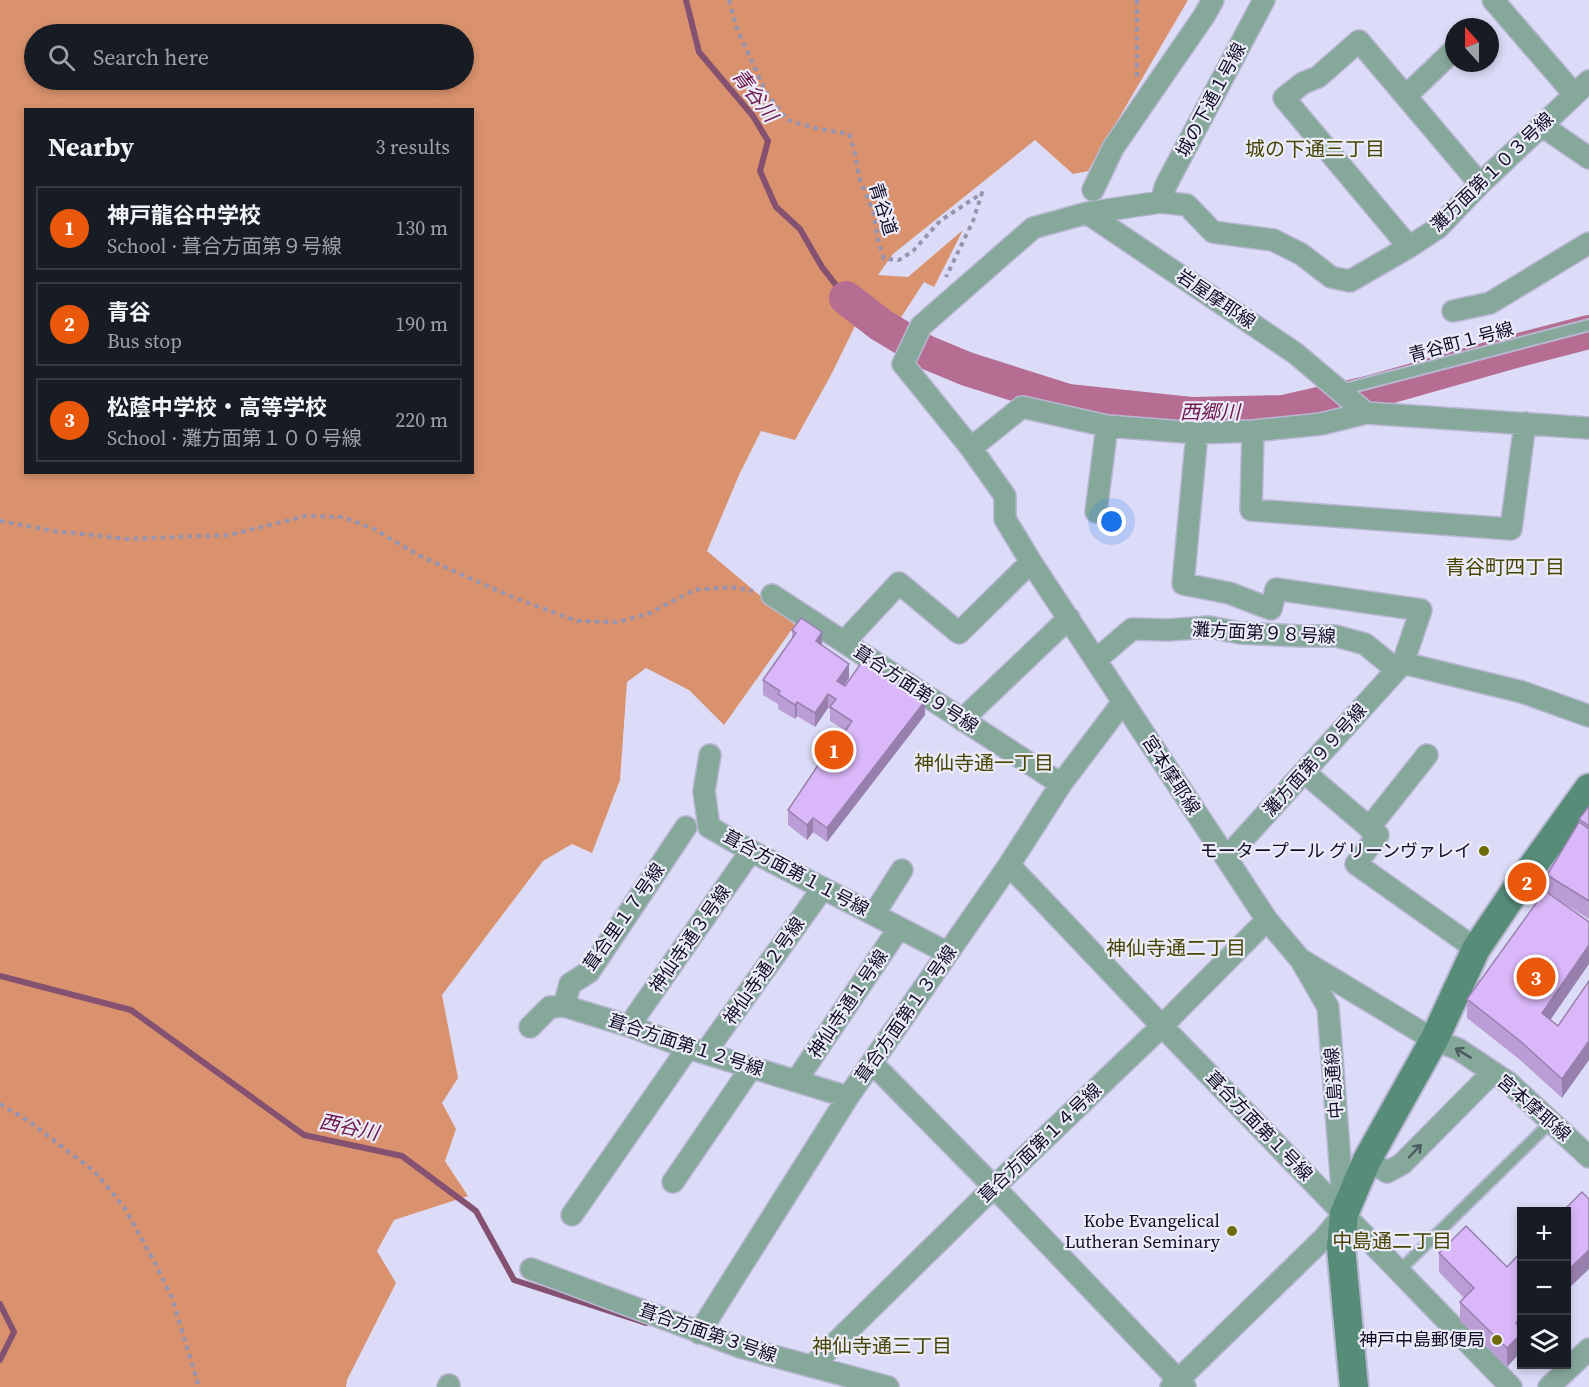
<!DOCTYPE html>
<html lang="en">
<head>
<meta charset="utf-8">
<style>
  body { margin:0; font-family:"Source Serif 4","Noto Sans JP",serif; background:#20242c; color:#f1f3f6 }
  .controls { position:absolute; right:18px; bottom:18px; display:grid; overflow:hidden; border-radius:0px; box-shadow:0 3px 9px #0003 }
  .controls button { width:54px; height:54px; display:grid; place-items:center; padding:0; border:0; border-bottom:2px solid #363941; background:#171b24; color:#f1f3f6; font:30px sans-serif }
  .compass { position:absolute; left:1445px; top:18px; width:54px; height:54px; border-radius:50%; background:#171b24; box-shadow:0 3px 9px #0003; rotate:339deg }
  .you { position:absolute; left:1112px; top:522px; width:21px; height:21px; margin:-15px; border:4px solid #fff; border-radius:50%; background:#1a73e8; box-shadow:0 0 0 9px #1a73e833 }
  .badge { display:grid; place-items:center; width:39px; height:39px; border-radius:50%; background:#ea580c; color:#fff; font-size:20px; font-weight:700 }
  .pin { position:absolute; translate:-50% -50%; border:3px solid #fff; box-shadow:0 2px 6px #0006 }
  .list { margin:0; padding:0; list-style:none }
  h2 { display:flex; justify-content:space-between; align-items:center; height:78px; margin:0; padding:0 24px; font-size:26px }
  h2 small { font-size:20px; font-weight:400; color:#9ea1a6 }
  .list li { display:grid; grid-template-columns:39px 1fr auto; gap:18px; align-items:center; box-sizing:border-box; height:84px; margin:0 12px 12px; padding:0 12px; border:2px solid #363941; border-radius:0px }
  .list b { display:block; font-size:22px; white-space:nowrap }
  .list p { margin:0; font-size:20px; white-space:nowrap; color:#9ea1a6 }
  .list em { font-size:20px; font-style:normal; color:#9ea1a6 }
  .icon { flex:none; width:33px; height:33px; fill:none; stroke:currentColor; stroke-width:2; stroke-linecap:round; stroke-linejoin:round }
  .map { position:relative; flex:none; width:1589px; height:1387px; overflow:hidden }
  .search { position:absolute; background:#171b24; box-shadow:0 3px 9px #0003; left:24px; top:24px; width:450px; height:66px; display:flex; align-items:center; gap:15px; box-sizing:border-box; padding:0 21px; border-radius:33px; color:#9ea1a6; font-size:22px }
  .panel { position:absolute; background:#171b24; box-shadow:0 3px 9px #0003; left:24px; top:108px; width:450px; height:366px; border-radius:0px }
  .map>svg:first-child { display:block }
  .forest { fill:#d9926d; fill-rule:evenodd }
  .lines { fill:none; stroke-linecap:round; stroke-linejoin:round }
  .stream { stroke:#845171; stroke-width:6 }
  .river { stroke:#b56e92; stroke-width:34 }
  .lane-casing { stroke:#b8b7d2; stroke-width:14 }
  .street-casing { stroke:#b8b7d2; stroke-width:24 }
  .secondary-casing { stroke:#b8b7d2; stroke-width:32 }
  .path { stroke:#9694ae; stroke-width:4; stroke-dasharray:4.5 4.5; stroke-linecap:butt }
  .lane { stroke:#85a89a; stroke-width:10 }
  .street { stroke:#85a89a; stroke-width:21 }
  .secondary { stroke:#578d78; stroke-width:28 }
  .wall { fill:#bb9dd5 }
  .shaded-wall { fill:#9880ae }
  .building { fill:#d9b7f8; stroke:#9880ae; stroke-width:1.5 }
  .oneway { stroke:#4b5a60 }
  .poi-dot { fill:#6e6c0a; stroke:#ebebf9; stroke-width:2 }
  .labels { text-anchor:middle; stroke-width:4.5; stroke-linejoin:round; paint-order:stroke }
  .street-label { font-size:18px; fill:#110d25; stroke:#ebebf9 }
  .poi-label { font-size:18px; fill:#110d25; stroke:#ebebf9; text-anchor:end }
  .water-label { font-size:20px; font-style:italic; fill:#6d174b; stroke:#ebebf9 }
  .neighbourhood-label { font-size:20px; fill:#484605; stroke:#ebebf9 }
</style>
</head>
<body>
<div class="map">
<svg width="1589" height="1387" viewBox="0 0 1589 1387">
  <rect width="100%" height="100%" fill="#dddcf8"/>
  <!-- forest -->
  <path class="forest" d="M0,0H1188L1088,171L1073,174L1035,140L893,254L878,275L908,277L963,230L934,287L924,282L898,322H857L831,375L795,440L761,431L739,475L707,551L795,625L724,725L689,690L646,668L627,682L620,780L592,853L572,844L543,861L442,995L458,1078L442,1103L456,1129L445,1161L468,1196L394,1220L377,1251L396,1283L347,1380L346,1387H0ZM34,34H464V80H34ZM26,110H472V472H26Z"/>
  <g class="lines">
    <!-- stream -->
    <path class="stream" d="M686,0L699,52L753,116L768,141L760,171L776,207L800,229L822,267L846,298
      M0,976L131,1010L304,1135L402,1156L476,1211L514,1280L646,1323
      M0,1304L14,1332L0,1360"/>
    <!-- river -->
    <path class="river" d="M846,298L881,325L926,352L967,369L1068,401L1191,414L1283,412L1371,392L1519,350L1589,332"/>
    <!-- lane casing -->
    <g class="lane-casing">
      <path id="lane" d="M1341,390L1589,325
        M1399,1271L1551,1122"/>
    </g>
    <!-- street casing -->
    <g class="street-casing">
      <path id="street" d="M1493,0L1574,94
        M1589,81L1480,184L1438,228L1409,247L1350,281L1331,277L1301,254L1273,240L1213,232L1187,205L1161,202L1087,213L1033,228L921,326L903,364L971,448L1005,496V519L1031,562L1267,920L1300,959L1434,1040L1458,1049L1509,1083L1589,1157
        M1406,96L1454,50
        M1541,125L1589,158
        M1093,190L1113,148L1204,16L1213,0
        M1161,202L1166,185L1264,0
        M1087,213L1295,353L1366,413
        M1409,247L1284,98L1303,83L1318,77L1359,41L1480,184
        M1453,311L1490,303L1589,243
        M1253,431L1251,510L1511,529L1525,423
        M1197,433L1183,584L1229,593L1271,609L1276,589L1421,610L1403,663L1226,858
        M971,448L1022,407L1107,426L1197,433L1253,431L1321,424L1366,413L1589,428
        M1096,512L1107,426
        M772,595L1061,784
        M844,642L899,583L959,633L1031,562
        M1096,660L1132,629L1168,630L1209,627L1240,633L1301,636H1336L1365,644L1397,670
        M1403,663L1522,692L1589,716
        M962,720L1069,618
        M710,755L704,791L709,827L751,851L948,953
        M1304,772L1378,835L1356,864L1476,949
        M1369,828L1427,755
        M1009,865L1162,1026L1511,1387
        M874,914L902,870
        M564,1006L570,984L589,972L686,827
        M629,1026L751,851
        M530,1027L550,1007L564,1006L629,1026L688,1048L848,1097
        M705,1053L823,888
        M872,1063L994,1187L1185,1387
        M796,1081L899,928
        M1367,1160L1387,1172L1402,1164L1493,1072
        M673,1182L751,1068
        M572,1215L688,1048
        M531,1269L740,1347L888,1387
        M699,1333L848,1097L1009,865L1061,784L1123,702
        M812,1366L994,1187L1162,1026L1267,920
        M448,1387L449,1385
        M1171,1387L1324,1238L1344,1214L1328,1007L1302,962
        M1549,1387L1589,1349"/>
    </g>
    <!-- secondary casing -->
    <g class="secondary-casing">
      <path id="secondary" d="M1354,1387L1341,1247L1344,1214L1367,1160L1434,1040L1476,949L1517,888L1589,788"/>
    </g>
    <!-- path -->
    <path class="path" d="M729,0L737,29L766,92L787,120L819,129L849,134L855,153L859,177L873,211L878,240L884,259L899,260L913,251L940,221L982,193L973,221L946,277
      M1137,0V79
      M0,521L54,531L127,539L229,535L306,516L343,517L374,529L420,556L510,596L577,621L618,622L650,613L694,590L731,587L753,591
      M0,1104L30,1122L95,1172L124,1207L155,1263L172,1298L199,1387"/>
    <!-- lane -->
    <use href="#lane" class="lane"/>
    <!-- street -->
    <use href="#street" class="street"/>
    <!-- secondary -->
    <use href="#secondary" class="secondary"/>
  </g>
  <!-- wall -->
  <path class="wall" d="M792,630L822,645L849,678L844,686L925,715L827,842L813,832L807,840L788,825V810L846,731L830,721V709L828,708L815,727L797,716L795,719L778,709V704L763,695V680L792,638Z
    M1589,806V919L1563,903L1550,1020L1558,1026L1589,981L1562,1098L1519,1059L1467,1018V999L1547,892V875L1579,823V819Z
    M1439,1253L1507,1267V1367L1460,1321V1302L1464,1298L1439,1272Z"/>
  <!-- shaded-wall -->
  <path class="shaded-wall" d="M822,632V647L816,641Z
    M849,664V678L837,695V681Z
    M828,694V708L815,727V713Z
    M925,701V715L827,842V828Z
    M797,702V716L795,719V705Z
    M813,818V832L807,840V825Z
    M1589,945V964L1542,1032V1013Z
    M1589,1041V1060L1562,1098V1079Z
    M1589,1250V1269L1566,1291V1272Z
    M1521,1317V1352L1507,1367V1348L1516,1323Z"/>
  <!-- building -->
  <path class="building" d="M801,618L822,632L816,641L849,664L837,681L845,686L864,659L925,701L827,828L813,818L807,825L788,810L829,749L832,751L852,721L830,707L836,699L828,694L815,713L797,702L795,705L778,694L780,691L763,680L796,633L792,630Z
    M1589,806V826L1579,819Z
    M1579,822L1589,829V901L1547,875Z
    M1545,891L1589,922V945L1542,1013L1558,1026L1589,981V1041L1562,1079L1519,1040L1467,999Z
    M1582,1192L1589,1199V1250L1566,1272V1212H1562Z
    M1466,1226L1507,1267L1521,1252V1317L1516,1323L1521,1329V1334L1507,1348L1460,1302L1474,1288L1439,1253Z"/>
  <!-- one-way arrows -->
  <defs><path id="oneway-shaft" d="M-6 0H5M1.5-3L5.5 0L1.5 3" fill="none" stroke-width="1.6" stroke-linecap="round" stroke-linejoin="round" transform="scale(1.5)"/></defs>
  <g class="oneway">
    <use href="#oneway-shaft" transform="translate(1463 1053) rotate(-149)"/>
    <use href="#oneway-shaft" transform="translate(1415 1151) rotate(-46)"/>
  </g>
  <!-- markers -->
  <g class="poi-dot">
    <circle cx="1484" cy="851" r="6"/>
    <circle cx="1232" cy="1231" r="6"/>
    <circle cx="1497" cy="1340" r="6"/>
  </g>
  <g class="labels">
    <!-- street labels -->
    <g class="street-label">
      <text transform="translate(1211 100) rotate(-62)" y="6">城の下通１号線</text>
      <text transform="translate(1492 172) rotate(-44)" y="6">灘方面第１０３号線</text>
      <text transform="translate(883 209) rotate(73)" y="6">青谷道</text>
      <text transform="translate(1216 299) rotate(34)" y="6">岩屋摩耶線</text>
      <text transform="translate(1461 342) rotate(-15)" y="6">青谷町１号線</text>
      <text transform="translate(1264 633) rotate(3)" y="6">灘方面第９８号線</text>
      <text transform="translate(916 689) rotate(33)" y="6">葺合方面第９号線</text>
      <text transform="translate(1315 760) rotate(-48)" y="6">灘方面第９９号線</text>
      <text transform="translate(1171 775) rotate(57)" y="6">宮本摩耶線</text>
      <text transform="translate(796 873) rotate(28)" y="6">葺合方面第１１号線</text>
      <text transform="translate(624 917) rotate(-55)" y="6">葺合里１７号線</text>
      <text transform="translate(690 939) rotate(-55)" y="6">神仙寺通３号線</text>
      <text transform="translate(764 971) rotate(-55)" y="6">神仙寺通２号線</text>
      <text transform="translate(848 1004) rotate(-56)" y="6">神仙寺通１号線</text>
      <text transform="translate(906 1014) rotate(-55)" y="6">葺合方面第１３号線</text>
      <text transform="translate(686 1045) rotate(18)" y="6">葺合方面第１２号線</text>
      <text transform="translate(1334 1083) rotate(-94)" y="6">中島通線</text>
      <text transform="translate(1534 1108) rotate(41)" y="6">宮本摩耶線</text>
      <text transform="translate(1259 1126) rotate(46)" y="6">葺合方面第１号線</text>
      <text transform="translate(1040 1143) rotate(-44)" y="6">葺合方面第１４号線</text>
      <text transform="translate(708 1333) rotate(19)" y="6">葺合方面第３号線</text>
    </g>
    <!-- poi labels -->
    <g class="poi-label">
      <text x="1472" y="857">モータープール グリーンヴァレイ</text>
      <text x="1220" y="1227">Kobe Evangelical<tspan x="1220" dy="21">Lutheran Seminary</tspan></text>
      <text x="1485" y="1346">神戸中島郵便局</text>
    </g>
    <!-- water labels -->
    <g class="water-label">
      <text transform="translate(755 95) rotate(53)" y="7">青谷川</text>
      <text x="1210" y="419">西郷川</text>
      <text transform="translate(349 1127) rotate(12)" y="7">西谷川</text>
    </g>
    <!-- neighbourhood labels -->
    <g class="neighbourhood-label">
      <text x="1315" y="156">城の下通三丁目</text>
      <text x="1505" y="574">青谷町四丁目</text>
      <text x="984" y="770">神仙寺通一丁目</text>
      <text x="1176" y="955">神仙寺通二丁目</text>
      <text x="1392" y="1248">中島通二丁目</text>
      <text x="882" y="1353">神仙寺通三丁目</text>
    </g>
  </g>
</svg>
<div class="controls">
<button>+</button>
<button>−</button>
<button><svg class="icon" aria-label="layers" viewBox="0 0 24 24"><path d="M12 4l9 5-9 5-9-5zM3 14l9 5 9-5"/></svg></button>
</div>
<svg class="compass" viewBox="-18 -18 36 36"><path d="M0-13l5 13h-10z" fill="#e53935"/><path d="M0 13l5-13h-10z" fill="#9ea1a6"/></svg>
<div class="you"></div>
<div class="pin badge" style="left:834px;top:750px">1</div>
<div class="pin badge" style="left:1527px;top:882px">2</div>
<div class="pin badge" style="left:1536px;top:977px">3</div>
<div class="search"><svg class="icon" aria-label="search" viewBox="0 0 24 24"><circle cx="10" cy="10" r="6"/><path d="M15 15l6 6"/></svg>Search here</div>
<section class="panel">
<h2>Nearby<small>3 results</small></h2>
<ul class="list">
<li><span class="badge">1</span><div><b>神戸龍谷中学校</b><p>School · 葺合方面第９号線</p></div><em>130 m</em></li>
<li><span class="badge">2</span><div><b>青谷</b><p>Bus stop</p></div><em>190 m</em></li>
<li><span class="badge">3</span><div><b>松蔭中学校・高等学校</b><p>School · 灘方面第１００号線</p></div><em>220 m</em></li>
</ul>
</section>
</div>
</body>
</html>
